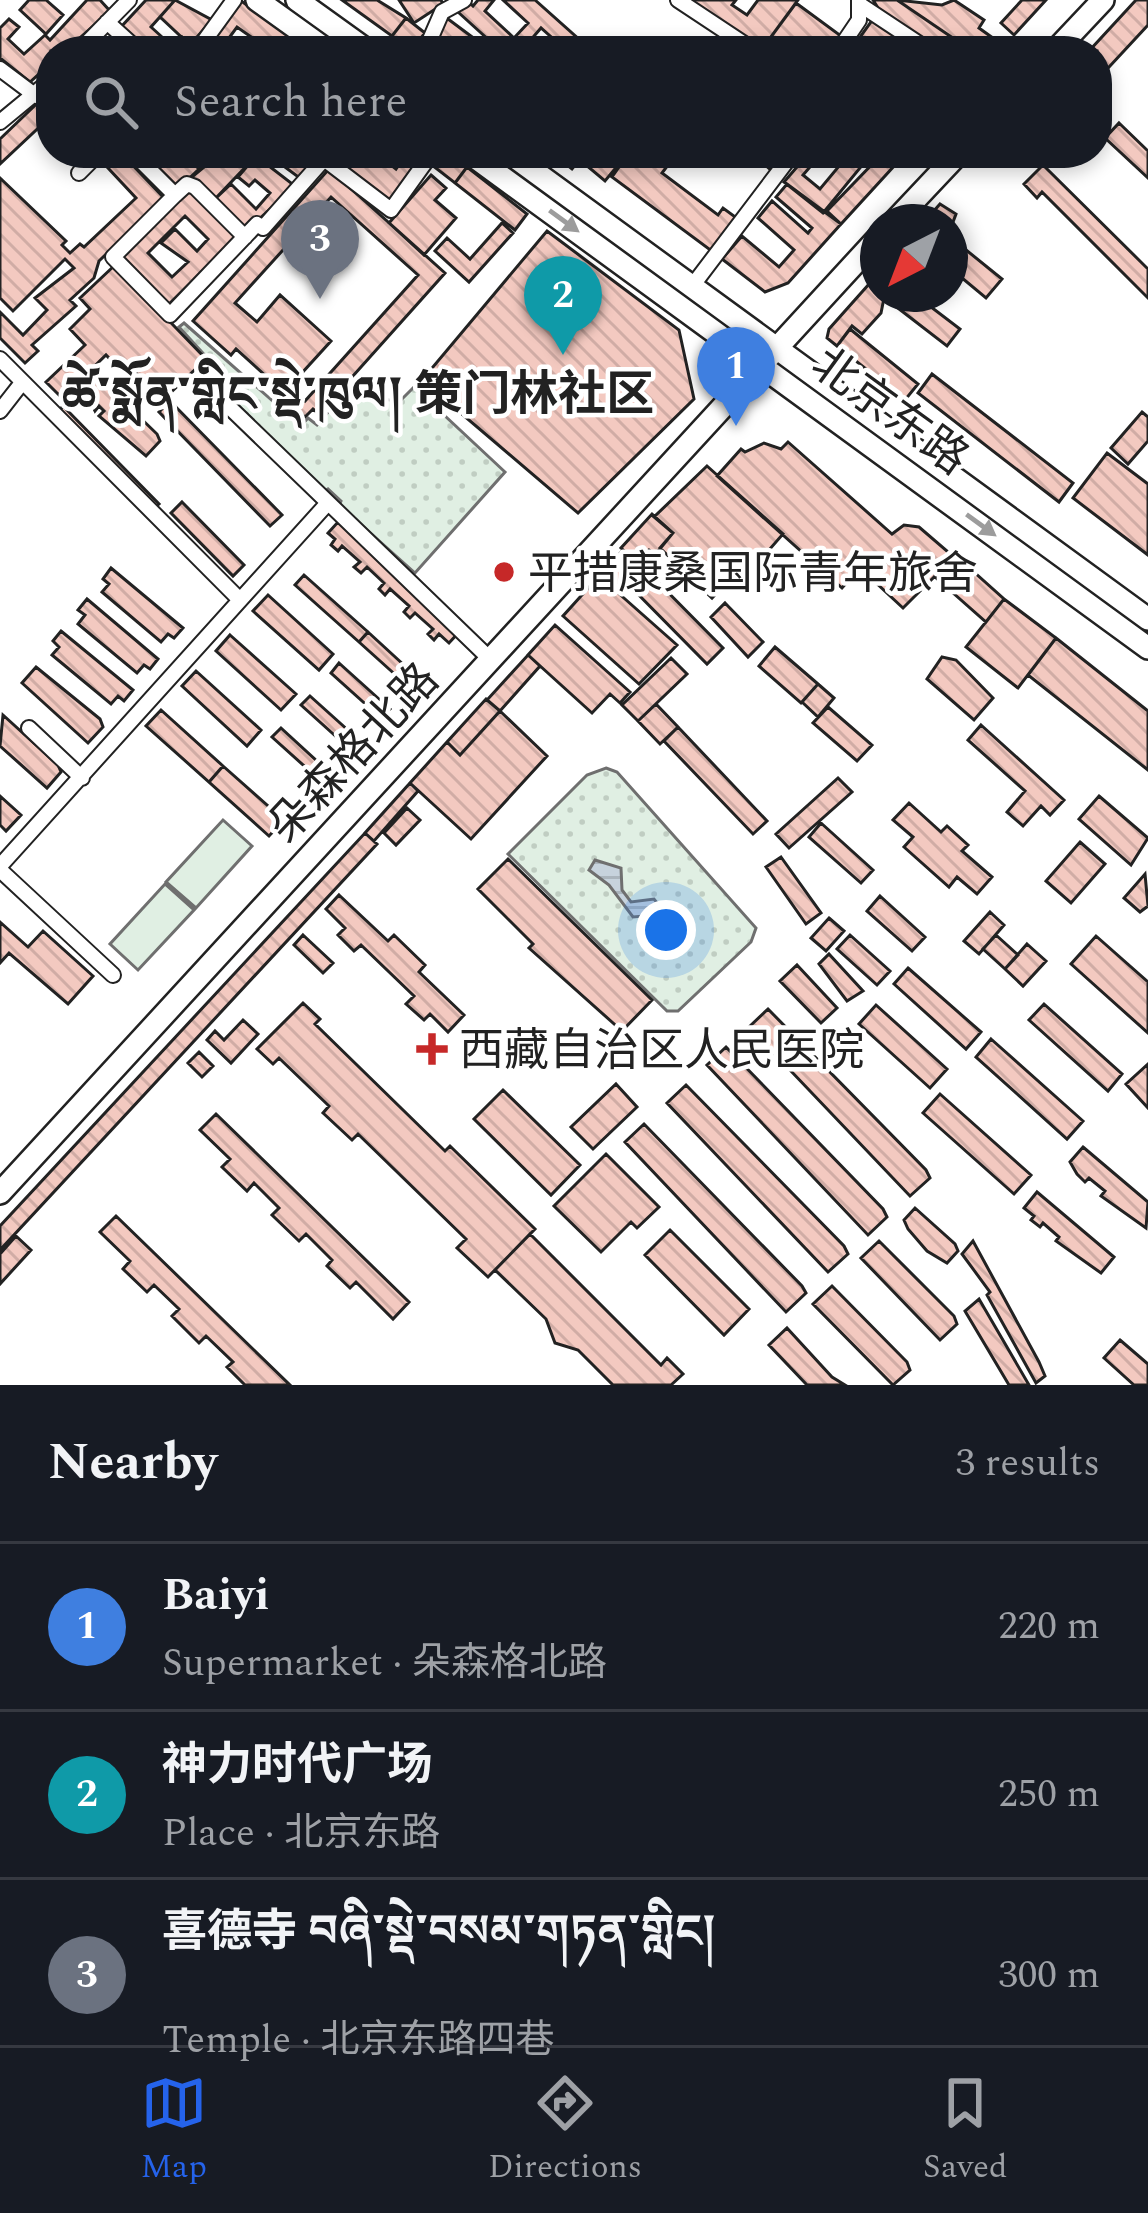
<!DOCTYPE html>
<html lang="en">
<head>
<meta charset="utf-8">
<style>
  body { margin:0; font-family:Spectral,"Noto Sans SC","Noto Serif Tibetan",serif; background:#20242c; color:#f1f3f6 }
  .compass { position:absolute; left:860px; top:204px; width:108px; height:108px; border-radius:50%; background:#171b24; box-shadow:0 6px 18px #0003; rotate:222deg }
  .you { position:absolute; left:666px; top:930px; width:42px; height:42px; margin:-30px; border:9px solid #fff; border-radius:50%; background:#1a73e8; box-shadow:0 0 0 18px #1a73e833 }
  .badge { display:grid; place-items:center; width:78px; height:78px; border-radius:50%; background:#2563eb; color:#fff; font-size:39px; font-weight:700 }
  .pin { position:absolute; translate:-50% -99px; filter:drop-shadow(0 3px 6px #0008) }
  .pin::after { content:''; position:absolute; top:63px; width:42px; height:36px; background:inherit; clip-path:polygon(0 0,100% 0,50% 100%) }
  .list { margin:0; padding:0; list-style:none }
  h2 { display:flex; justify-content:space-between; align-items:center; height:156px; margin:0; padding:0 48px; font-size:51px }
  h2 small { font-size:39px; font-weight:400; color:#9ea1a6 }
  .list li { display:grid; grid-template-columns:78px 1fr auto; gap:36px; align-items:center; box-sizing:border-box; height:168px; padding:0 48px; border-top:3px solid #363941 }
  .list b { display:block; font-size:45px; white-space:nowrap }
  .list p { margin:0; font-size:39px; white-space:nowrap; color:#9ea1a6 }
  .list em { font-size:39px; font-style:normal; color:#9ea1a6 }
  .icon { flex:none; width:66px; height:66px; fill:none; stroke:currentColor; stroke-width:2; stroke-linecap:round; stroke-linejoin:round }
  .map { position:relative; flex:none; width:1148px; height:1385px; overflow:hidden }
  .search { position:absolute; background:#171b24; box-shadow:0 6px 18px #0003; left:36px; right:36px; top:36px; height:132px; display:flex; align-items:center; gap:30px; box-sizing:border-box; padding:0 42px; border-radius:48px; color:#9ea1a6; font-size:45px }
  .sheet { height:660px; background:#171b24 }
  nav { display:flex; justify-content:space-around; align-items:center; box-sizing:border-box; height:168px; border-top:3px solid #363941; background:#171b24; font-size:33px; color:#9ea1a6 }
  nav a { display:grid; justify-items:center; gap:6px }
  nav .on { color:#2563eb }
  .map>svg:first-child { display:block }
  .grass { fill:url(#grass-dots); stroke:#6f6f6f; stroke-width:3 }
  .garden { fill:#e0efe3; stroke:#6f6f6f; stroke-width:3 }
  .water { fill:url(#water-rules); stroke:#6f6f6f; stroke-width:3 }
  .building { fill:url(#building-back-hatch); stroke:#222; stroke-width:3; fill-rule:evenodd }
  .lines { fill:none; stroke-linecap:round; stroke-linejoin:round }
  .street-casing { stroke:#222; stroke-width:18 }
  .secondary-casing { stroke:#222; stroke-width:26 }
  .street { stroke:#fff; stroke-width:14 }
  .secondary { stroke:#fff; stroke-width:21 }
  .oneway { fill:#9c9c9c }
  .poi-dot { fill:#c62828; stroke:#fff; stroke-width:4.5 }
  .labels { text-anchor:middle; stroke-width:9; stroke-linejoin:round; paint-order:stroke }
  .street-label { font-size:45px; fill:#222; stroke:#fff }
  .poi-label { font-size:45px; fill:#222; stroke:#fff; text-anchor:start }
  .neighbourhood-label { font-size:48px; font-weight:bold; fill:#222; stroke:#fff }
</style>
</head>
<body>
<div class="map">
<svg width="1148" height="1385" viewBox="0 0 1148 1385">
  <defs>
    <pattern id="grass-dots" width="8" height="8" patternUnits="userSpaceOnUse" patternTransform="scale(3)"><rect width="8" height="8" fill="#e0efe3"/><path d="M2 2h.1M6 6h.1" fill="none" stroke="#c0cdc2" stroke-width="1.8" stroke-linecap="round"/></pattern>
    <pattern id="water-rules" width="6" height="5" patternUnits="userSpaceOnUse" patternTransform="scale(3)"><rect width="6" height="5" fill="#c7d3dd"/><path d="M0 2.5h6" fill="none" stroke="#abb5bd"/></pattern>
    <pattern id="building-back-hatch" width="6" height="6" patternUnits="userSpaceOnUse" patternTransform="scale(3)"><rect width="6" height="6" fill="#f3c9c0"/><path d="M-1 5l2 2M0 0l6 6M5-1l2 2" fill="none" stroke="#d0aca5"/></pattern>
  </defs>
  <rect width="100%" height="100%" fill="#fff"/>
  <!-- grass -->
  <path class="grass" d="M184,323L301,426L308,418L317,425L357,379L381,399L400,401L414,387L505,472L415,573L339,505L341,501L328,489L323,493L215,385L223,375L179,327Z
    M606,768L617,772L756,928L751,942L678,1011H667L508,854L587,775Z"/>
  <!-- garden -->
  <path class="garden" d="M223,820L252,846L196,908L166,882Z
    M165,884L194,910L138,970L110,944Z"/>
  <!-- water -->
  <path class="water" d="M595,860L621,868L622,890L631,902L654,899L662,909L656,915L633,917L609,885L589,870Z"/>
  <!-- building -->
  <path class="building" d="M29,0H46L63,15L46,34L20,10Z
    M100,0L110,11L65,51H51V63L30,82L0,58V28L9,19L19,27L8,39L24,54L45,35L50,40L87,0Z
    M146,0H175L151,27L173,47L182,37L191,46L187,51H147L121,27Z
    M175,0L212,20L190,45L160,17Z
    M240,0L309,51H271L237,27L226,42L239,51H198Z
    M342,0H377L406,18L392,36Z
    M399,0H441L443,4L414,23Z
    M478,0H494L485,11L514,38L528,23L503,0H535L591,50L567,51L541,28L528,43L537,51H501L458,12L468,1L473,6Z
    M685,0H736L732,5L747,15L758,0H798L762,49Z
    M873,0H897L972,51H941L880,11Z
    M897,0L942,5L954,0L984,20L979,28L1004,46L1001,51H972Z
    M1022,0H1046L1014,35L1001,23Z
    M1136,0H1148V25L1097,80V51H1089Z
    M796,3L841,36L830,51L762,49Z
    M444,16L491,51H468L451,38L442,51H418Z
    M406,18L425,33L411,50L392,36Z
    M873,19L919,51H850Z
    M115,33L131,51H95Z
    M51,90V116L0,164V139Z
    M1119,123L1148,151V178L1105,138Z
    M94,153H121L164,198L99,261L94,278L70,300L76,306L32,345L38,351L25,363L0,338V312L23,335L47,310L35,298L74,268L65,259L13,311L0,298V178L66,241L62,245L70,253L80,244L84,247L136,198Z
    M159,153H182L199,169L179,188L151,160Z
    M221,153L256,156L214,200L187,181Z
    M266,153H305L315,161L301,179Z
    M324,153H376L396,169L407,153H430L392,204Z
    M435,153H449L467,167L455,183L428,162Z
    M552,153H585L572,169Z
    M585,153H628L605,181L580,160Z
    M629,153H677L662,173L718,215L723,208L738,219L713,252L612,177Z
    M751,153H785L771,170Z
    M809,153H822L803,175L820,189L845,159L838,153L869,157L823,213L784,182Z
    M883,153H906L841,224L827,211Z
    M256,156L295,186L244,233L214,200L231,184L256,209L270,193L255,180L249,186L238,177Z
    M1043,165L1148,269V298L1042,192L1037,198L1024,184Z
    M467,167L527,214L515,230L455,183Z
    M329,169L445,273L319,414L313,409L305,417L287,401L296,392L305,401L418,275L331,197L235,303L257,322L280,295L331,341L291,385L295,389L288,396L236,349L231,355L193,321Z
    M431,175L446,188L435,200L456,218L424,255L389,223Z
    M787,184L841,224L788,283L765,292L722,259L742,236L779,267L794,250L758,218L772,201L808,233L812,228L776,197Z
    M188,186L238,236L166,307L117,258ZM185,216L208,239L197,251L175,229L161,243L188,262L172,277L148,253Z
    M940,204L956,214L950,230V222H924Z
    M502,223L513,233L469,282L435,251L447,238L470,259Z
    M547,231L679,330L694,399L578,513L422,380Z
    M950,237L1002,279L986,298L950,268Z
    M115,265L206,359L163,400L133,370L126,376L106,355L62,398L46,382L85,345L70,329L90,309L80,298Z
    M878,274V294L884,298L881,313L862,334L852,326L837,346L827,338L829,329Z
    M914,294L960,329L947,346L881,295Z
    M850,329L918,384L905,400L837,346Z
    M93,372L157,434L160,441L146,456L99,416L104,411L99,406L95,411L88,397L77,393Z
    M932,374L1073,483L1059,502L918,393Z
    M170,401L282,515L270,526L159,412Z
    M63,406L159,504L152,510L57,413Z
    M1142,412L1148,417V441L1128,464L1111,448Z
    M788,442L892,534L904,525L919,527L954,557L903,608L860,568L842,588L717,476L741,449L745,452L764,443L781,449Z
    M1107,453L1148,484V555L1073,498Z
    M707,466L783,534L749,573L742,566L712,598L660,548L673,533L654,517Z
    M182,502L244,565L233,576L171,513Z
    M652,514L673,533L655,555L649,550L638,563L621,548Z
    M338,522L460,631L449,643L439,634L434,640L428,634L433,629L415,613L410,618L404,612L409,606L390,589L385,595L379,589L384,583L367,567L361,573L354,567L360,562L342,546L338,551L331,545L335,539L328,533Z
    M623,550L638,563L614,589L599,576Z
    M955,555L1004,599L986,622L935,577Z
    M640,564L723,648L707,664L624,580Z
    M111,568L183,628L174,638L168,634L161,642L102,592L109,584L103,579Z
    M304,575L368,632L359,642L295,585Z
    M599,576L677,645L639,684L563,616Z
    M268,595L333,654L319,670L253,611Z
    M87,599L158,659L150,669L144,665L137,673L78,624L85,615L78,610Z
    M1004,599L1056,638L1018,688L966,647Z
    M725,603L763,642L748,657L711,617Z
    M555,625L630,692L620,703L610,694L592,713L528,655Z
    M61,631L133,690L124,701L118,696L111,704L52,655L59,647L53,641Z
    M368,632L418,678L409,687L359,642Z
    M230,635L296,694L281,710L216,651Z
    M1056,638L1148,711V770L1028,675Z
    M775,647L818,684L801,703L759,666Z
    M528,655L540,666L500,711L487,700Z
    M942,657L956,660L993,698L974,720L927,679Z
    M671,658L687,674L638,721L622,705Z
    M339,663L390,709L381,718L331,673Z
    M36,667L100,719L103,727L88,743L22,683Z
    M196,671L261,730L247,746L182,686Z
    M818,684L834,698L818,717L802,702Z
    M310,696L360,741L351,750L301,705Z
    M486,699L500,711L460,755L447,742Z
    M656,704L678,727L660,744L638,721Z
    M828,707L872,745L857,761L813,723Z
    M161,710L223,766L209,782L146,726Z
    M500,711L547,756L471,839L410,783L447,742L460,755Z
    M3,715L58,765L61,772L47,788L0,746Z
    M981,725L1064,800L1050,815L1041,806L1023,826L1007,812L1025,791L968,740Z
    M678,727L767,821L753,834L664,741Z
    M281,728L330,773L322,782L272,737Z
    M223,766L284,820L269,836L209,782Z
    M838,778L852,792L789,848L776,834Z
    M410,783L418,791L374,841L365,833Z
    M0,796L21,815L6,831L0,825Z
    M1099,796L1148,838L1131,865L1079,819Z
    M909,803L941,832L947,826L968,845L962,851L992,877L977,894L957,877L949,887L904,847L913,837L893,820Z
    M407,808L420,820L396,845L384,833Z
    M821,823L873,870L861,883L809,837Z
    M365,833L377,844L0,1250V1226Z
    M1080,842L1105,864L1071,903L1046,881Z
    M781,857L821,913L806,924L766,867Z
    M508,859L652,1000L622,1031L529,948L533,944L478,889Z
    M1145,874L1148,906L1140,912L1124,898Z
    M339,895L388,941L394,935L425,965L419,972L464,1015L448,1032L430,1014L424,1020L406,1004L414,996L361,945L354,951L338,935L345,928L326,909Z
    M880,896L925,937L912,951L867,911Z
    M990,912L1004,925L979,954L964,941Z
    M829,918L844,931L826,951L811,938Z
    M0,922L28,947L43,931L93,976L68,1004L9,953L0,963Z
    M303,935L333,963L323,973L294,945Z
    M850,935L890,971L877,985L837,949Z
    M996,935L1018,955L1005,969L983,949Z
    M1096,936L1148,982V1033L1071,964Z
    M1027,944L1046,961L1023,986L1005,969Z
    M829,954L863,991L847,1001L819,964Z
    M797,965L837,1008L821,1023L780,981Z
    M908,968L981,1032L966,1049L894,984Z
    M303,1003L320,1019L315,1024L445,1151L450,1146L535,1229L488,1277L457,1248L466,1239L358,1134L352,1140L323,1113L329,1106L279,1058L273,1064L257,1049Z
    M1044,1004L1122,1074L1108,1091L1029,1020Z
    M876,1005L947,1069L930,1088L859,1024Z
    M768,1009L926,1170L930,1178L910,1196L749,1027Z
    M243,1020L258,1034L231,1063L207,1040L215,1031L224,1040Z
    M991,1039L1083,1121L1067,1139L976,1057Z
    M726,1047L883,1209L887,1217L868,1235L707,1065Z
    M199,1052L213,1066L202,1077L188,1063Z
    M1148,1064V1108L1126,1084Z
    M616,1084L637,1107L593,1149L571,1127Z
    M686,1085L844,1246L848,1254L828,1272L667,1103Z
    M503,1090L580,1165L551,1195L474,1119Z
    M940,1094L1031,1175L1014,1194L923,1113Z
    M216,1114L409,1302L393,1319L356,1282L350,1288L327,1266L332,1260L306,1234L299,1241L272,1215L279,1208L254,1183L247,1191L222,1167L230,1159L200,1130Z
    M644,1124L802,1286L806,1293L786,1312L625,1142Z
    M1083,1147L1148,1202L1146,1228L1101,1196L1105,1191L1089,1178L1085,1182L1077,1174L1070,1162Z
    M606,1154L659,1207L637,1228L631,1222L601,1252L554,1206Z
    M1037,1192L1114,1257L1101,1273L1056,1241L1059,1237L1043,1223L1040,1227L1031,1220L1034,1216L1024,1208Z
    M915,1208L955,1244L958,1251L947,1263L927,1251L908,1229L904,1220Z
    M116,1216L290,1385H245L227,1367L233,1362L206,1336L199,1343L172,1316L179,1309L154,1285L147,1292L123,1269L130,1261L100,1232Z
    M670,1230L749,1309L724,1335L645,1255Z
    M530,1234L661,1365L667,1358L683,1374L671,1385H613L578,1350L555,1343L546,1319L495,1270Z
    M16,1236L31,1250L0,1284V1254Z
    M879,1241L954,1316L957,1324L940,1340L861,1258Z
    M973,1241L1039,1362L1045,1376L1036,1383L987,1295L990,1292L962,1254Z
    M832,1286L907,1362L910,1370L893,1385L813,1304Z
    M979,1299L1029,1385H1009L965,1311Z
    M787,1328L832,1377L845,1385H807L769,1345Z
    M1120,1340L1148,1364V1385H1134L1104,1358Z"/>
  <g class="lines">
    <!-- street casing -->
    <g class="street-casing">
      <path id="street" d="M678,0L755,51
        M859,4L930,51
        M107,22L139,51
        M79,51L129,0
        M197,51L234,0
        M425,51L442,12L464,0
        M838,51L859,20V0
        M0,69L36,96
        M0,122L51,80
        M133,153L175,195L187,184L195,187L245,237
        M79,173L99,153
        M175,195L113,257L170,315L257,224L263,228L324,159L391,210L432,153
        M693,285L793,153
        M0,359L240,600
        M223,401L490,659
        M0,411L21,384
        M29,728L82,778
        M0,866L326,505
        M0,870L113,975"/>
    </g>
    <!-- secondary casing -->
    <g class="secondary-casing">
      <path id="secondary" d="M257,0L328,51
        M297,0L368,51
        M1055,51L1103,0
        M469,153L1148,648
        M509,153L1148,619
        M894,222L959,153
        M0,1193L878,238"/>
    </g>
    <!-- street -->
    <use href="#street" class="street"/>
    <!-- secondary -->
    <use href="#secondary" class="secondary"/>
  </g>
  <!-- one-way arrows -->
  <defs><path id="oneway-solid" d="M-6-.8H1V-3.2L6.5 0L1 3.2V.8H-6Z" transform="scale(3)"/></defs>
  <g class="oneway">
    <use href="#oneway-solid" transform="translate(564 221) rotate(36)"/>
    <use href="#oneway-solid" transform="translate(981 525) rotate(36)"/>
  </g>
  <!-- markers -->
  <g class="poi-dot">
    <circle cx="504" cy="572" r="12"/>
    <path d="M426 1031h12v12h12v12h-12v12h-12v-12h-12v-12h12z"/>
  </g>
  <g class="labels">
    <!-- street labels -->
    <g class="street-label">
      <text transform="translate(891 410) rotate(36)" y="16">北京东路</text>
      <text transform="translate(352 752) rotate(-47)" y="16">朵森格北路</text>
    </g>
    <!-- poi labels -->
    <g class="poi-label">
      <text x="528" y="588">平措康桑国际青年旅舍</text>
      <text x="459" y="1065">西藏自治区人民医院</text>
    </g>
    <!-- neighbourhood labels -->
    <g class="neighbourhood-label">
      <text x="358" y="410">ཚེ་སྨོན་གླིང་སྡེ་ཁུལ། 策门林社区</text>
    </g>
  </g>
</svg>
<svg class="compass" viewBox="-18 -18 36 36"><path d="M0-13l5 13h-10z" fill="#e53935"/><path d="M0 13l5-13h-10z" fill="#9ea1a6"/></svg>
<div class="you"></div>
<div class="pin badge" style="left:736px;top:426px;background:#3f7fe0">1</div>
<div class="pin badge" style="left:563px;top:355px;background:#0f9aa8">2</div>
<div class="pin badge" style="left:320px;top:299px;background:#6b7280">3</div>
<div class="search"><svg class="icon" aria-label="search" viewBox="0 0 24 24"><circle cx="10" cy="10" r="6"/><path d="M15 15l6 6"/></svg>Search here</div>
</div>
<section class="sheet">
<h2>Nearby<small>3 results</small></h2>
<ul class="list">
<li><span class="badge" style="background:#3f7fe0">1</span><div><b>Baiyi</b><p>Supermarket · 朵森格北路</p></div><em>220 m</em></li>
<li><span class="badge" style="background:#0f9aa8">2</span><div><b>神力时代广场</b><p>Place · 北京东路</p></div><em>250 m</em></li>
<li><span class="badge" style="background:#6b7280">3</span><div><b>喜德寺 བཞི་སྡེ་བསམ་གཏན་གླིང།</b><p>Temple · 北京东路四巷</p></div><em>300 m</em></li>
</ul>
</section>
<nav>
<a class="on"><svg class="icon" aria-label="map" viewBox="0 0 24 24"><path d="M3 6l6-2 6 2 6-2v14l-6 2-6-2-6 2zM9 4v14M15 6v14"/></svg>Map</a>
<a><svg class="icon" aria-label="directions" viewBox="0 0 24 24"><path d="M12 3l9 9-9 9-9-9zM9 14v-3h6M13 9l2 2-2 2"/></svg>Directions</a>
<a><svg class="icon" aria-label="saved" viewBox="0 0 24 24"><path d="M7 4h10v16l-5-4-5 4z"/></svg>Saved</a>
</nav>
</body>
</html>
